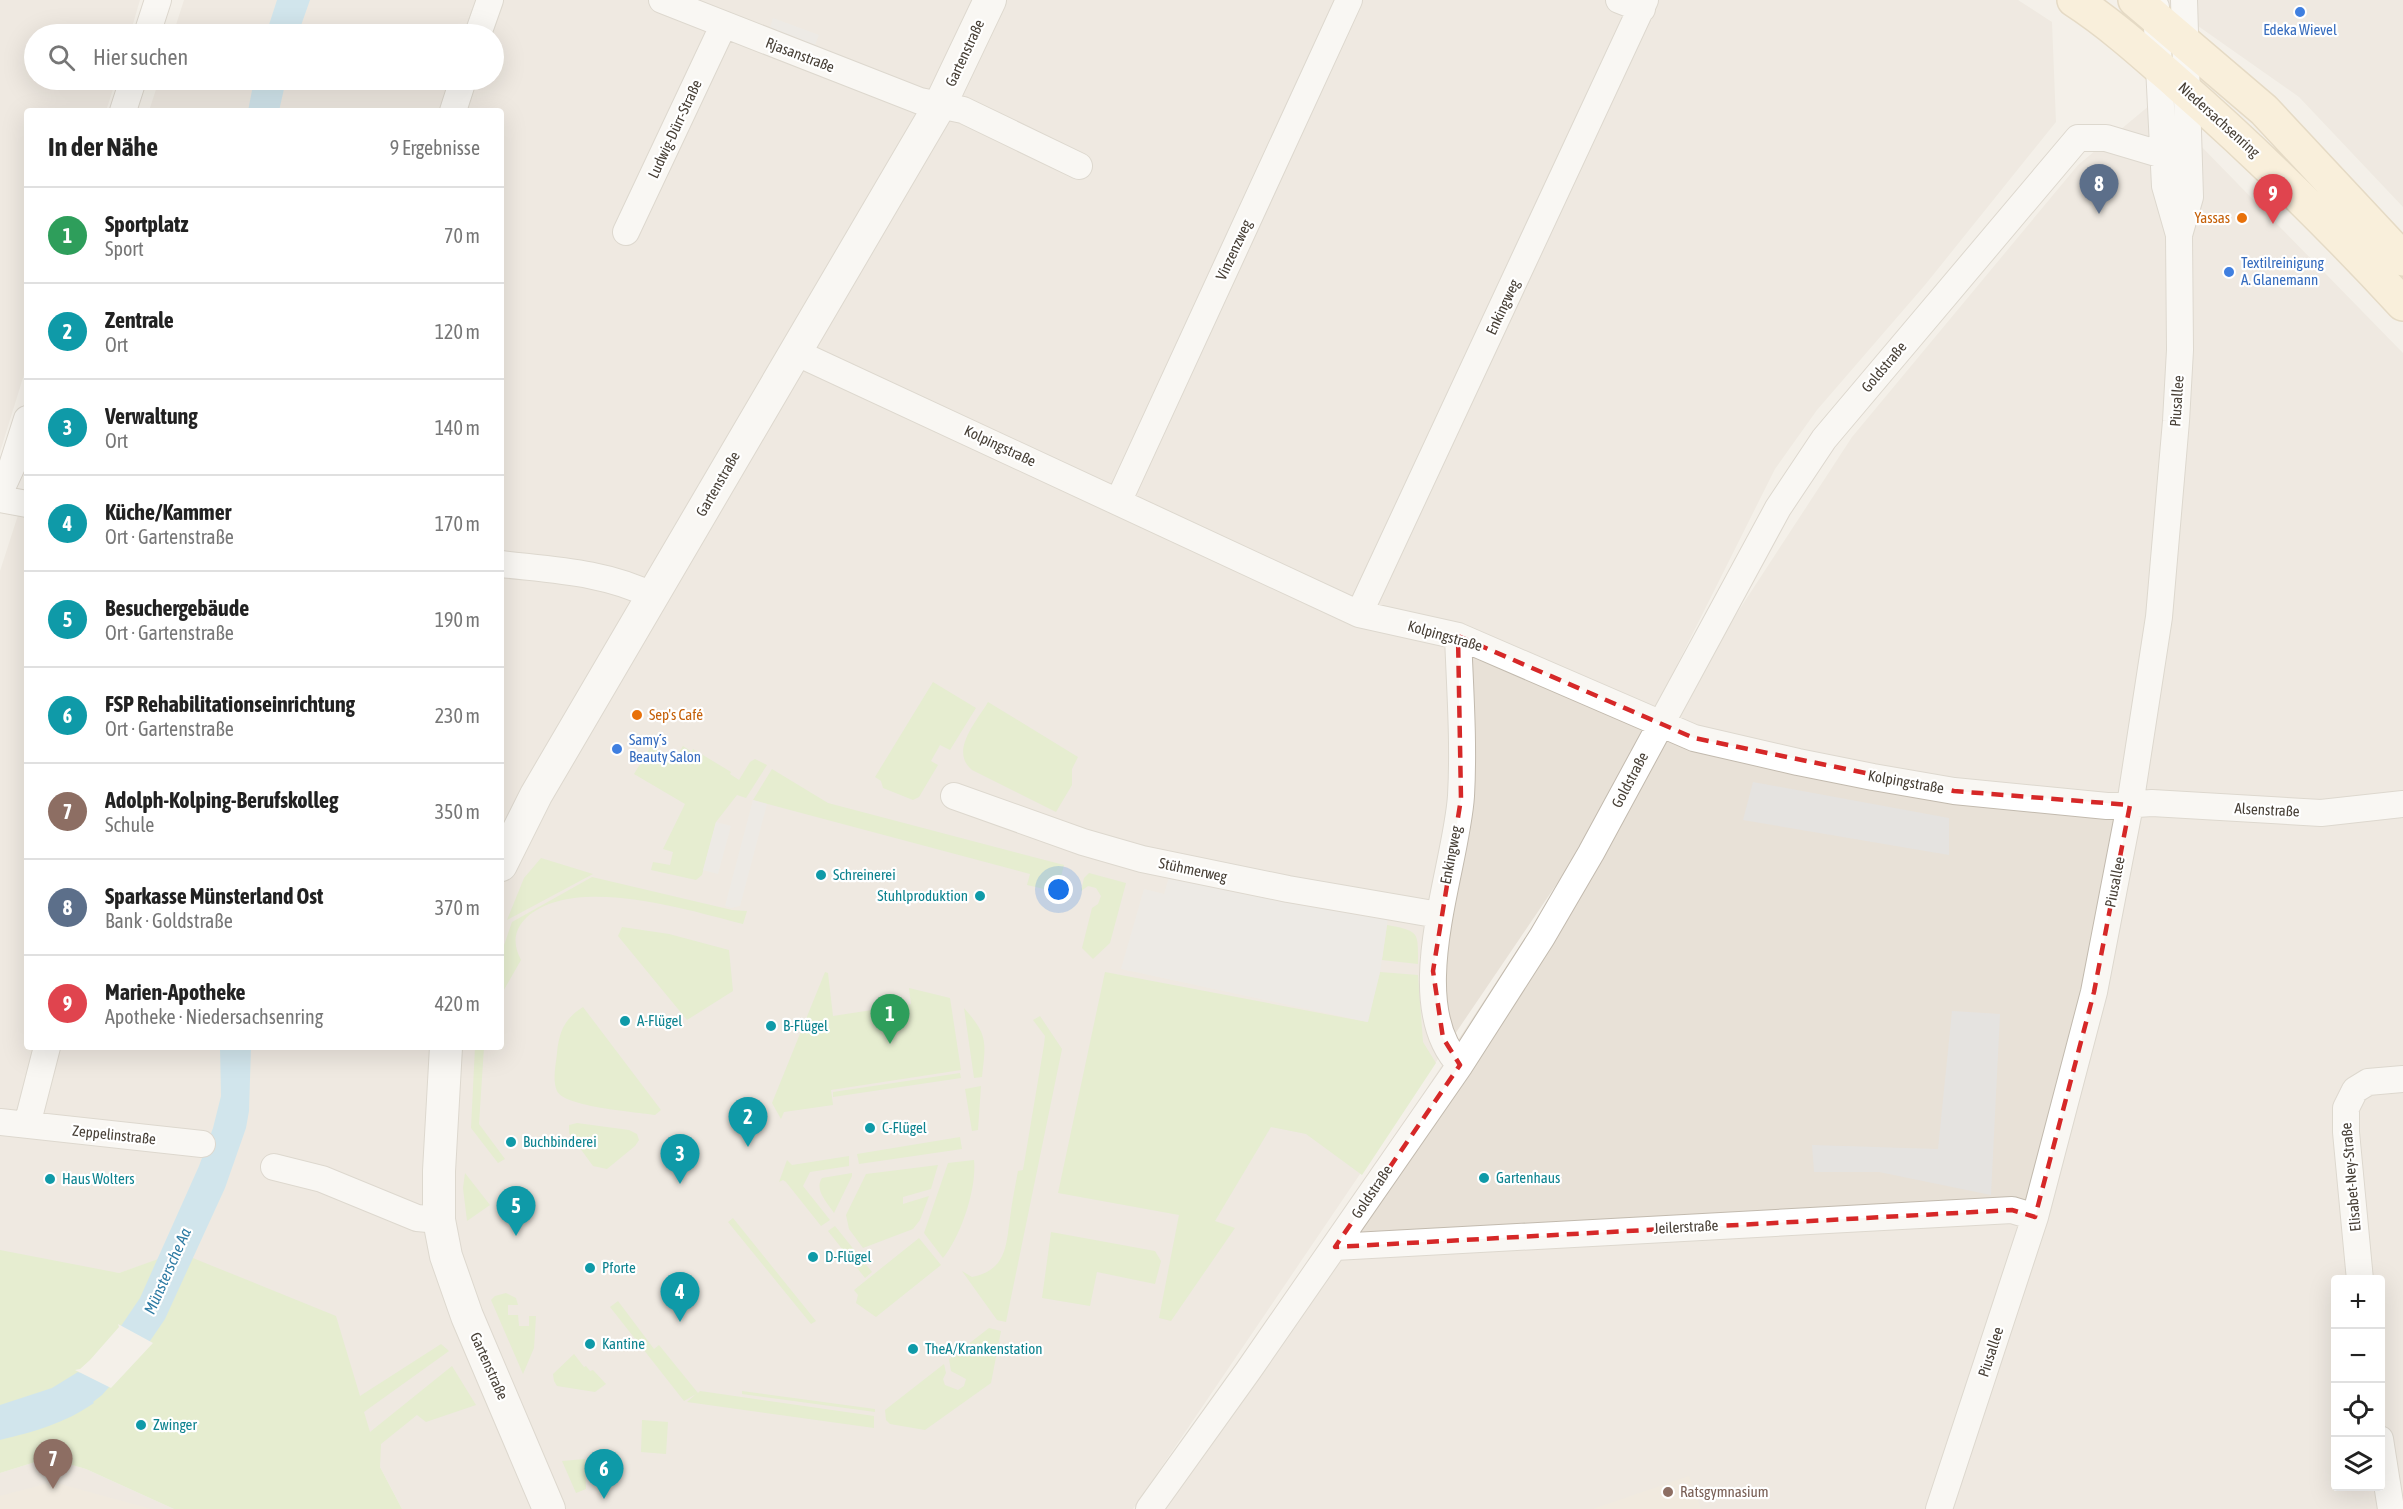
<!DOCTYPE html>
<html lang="de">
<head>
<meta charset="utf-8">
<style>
  body { margin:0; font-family:"Asap Condensed",sans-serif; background:#f6f6f6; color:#222 }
  .controls { position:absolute; right:18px; bottom:18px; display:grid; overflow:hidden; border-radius:6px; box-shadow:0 6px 24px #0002 }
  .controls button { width:54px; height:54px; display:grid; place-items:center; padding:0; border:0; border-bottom:2px solid #e0e0e0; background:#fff; color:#222; font:30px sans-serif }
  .you { position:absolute; left:1059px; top:890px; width:21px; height:21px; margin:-15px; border:4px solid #fff; border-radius:50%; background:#1a73e8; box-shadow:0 0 0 9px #1a73e833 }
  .badge { display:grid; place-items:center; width:39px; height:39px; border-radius:50%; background:#db2777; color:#fff; font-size:20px; font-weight:700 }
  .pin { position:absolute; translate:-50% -50px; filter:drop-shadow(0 2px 3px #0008) }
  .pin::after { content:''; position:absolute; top:32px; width:21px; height:18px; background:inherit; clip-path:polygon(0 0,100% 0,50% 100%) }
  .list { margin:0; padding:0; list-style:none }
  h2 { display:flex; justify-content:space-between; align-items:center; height:78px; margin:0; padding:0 24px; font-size:26px }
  h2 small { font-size:20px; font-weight:400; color:#767676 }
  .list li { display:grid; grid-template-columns:39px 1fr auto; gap:18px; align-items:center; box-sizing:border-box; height:96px; padding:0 24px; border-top:2px solid #e0e0e0 }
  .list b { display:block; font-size:22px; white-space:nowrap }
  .list p { margin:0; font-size:20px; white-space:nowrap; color:#767676 }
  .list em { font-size:20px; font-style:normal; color:#767676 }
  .icon { flex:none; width:33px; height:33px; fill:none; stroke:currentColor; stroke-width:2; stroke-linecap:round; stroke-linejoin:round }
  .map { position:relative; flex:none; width:2403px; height:1509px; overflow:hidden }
  .search { position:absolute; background:#fff; box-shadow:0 6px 24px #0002; left:24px; top:24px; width:480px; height:66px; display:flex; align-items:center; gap:15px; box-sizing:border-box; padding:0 21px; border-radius:33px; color:#767676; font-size:22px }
  .panel { position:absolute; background:#fff; box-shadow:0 6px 24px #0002; left:24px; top:108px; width:480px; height:942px; border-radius:6px }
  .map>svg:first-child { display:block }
  .residential { fill:#e8e1d7; fill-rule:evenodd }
  .education { fill:#ede3d3 }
  .green { fill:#d4e8b2 }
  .parking { fill:#e5e3e0 }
  .water { fill:#a6d8f0 }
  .pier { fill:#f4f0e9 }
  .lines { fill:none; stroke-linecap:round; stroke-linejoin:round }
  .minor-casing { stroke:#c2baae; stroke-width:28 }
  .tertiary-casing { stroke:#c2baae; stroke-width:34 }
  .secondary-casing { stroke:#d3bf99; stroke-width:36 }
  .minor { stroke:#fff; stroke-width:26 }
  .tertiary { stroke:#fff; stroke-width:32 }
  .secondary { stroke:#feedc9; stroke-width:33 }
  .marked { fill:none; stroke:#d62828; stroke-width:4.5; stroke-dasharray:12 8; stroke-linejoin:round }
  .shop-dot { fill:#3f7fe0; stroke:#fff; stroke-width:2 }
  .food-dot { fill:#e8710a; stroke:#fff; stroke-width:2 }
  .culture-dot { fill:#0f9aa8; stroke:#fff; stroke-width:2 }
  .education-dot { fill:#8d6e63; stroke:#fff; stroke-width:2 }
  .labels { text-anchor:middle; stroke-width:4.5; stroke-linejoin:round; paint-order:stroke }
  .shop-label { font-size:15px; fill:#366cbe; stroke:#fff; text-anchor:start }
  .street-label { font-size:15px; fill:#484037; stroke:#fff }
  .food-label { font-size:15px; fill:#c56008; stroke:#fff; text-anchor:end }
  .culture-label { font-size:15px; fill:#0d838f; stroke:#fff; text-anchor:start }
  .education-label { font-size:15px; fill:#785e54; stroke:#fff; text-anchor:start }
  .water-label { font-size:16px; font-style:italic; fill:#2e7ba3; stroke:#fff }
</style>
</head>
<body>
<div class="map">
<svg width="2403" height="1509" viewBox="0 0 2403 1509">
  <rect width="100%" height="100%" fill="#f4f0e9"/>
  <!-- residential -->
  <path class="residential" d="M0,0H140L130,34H34V80H116L106,111H27V365L0,452Z
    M184,0H2018L2052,22L2056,122L1925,285L1817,410L1775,469L1598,823L1133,1509H402L380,1467L178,1253L119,1273L0,1261V571L27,487V1047H501V111H149L159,80H494V34H173Z
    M2161,0H2403V207L2299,97Z
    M2156,100L2403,353V1509H1152L1852,437L2078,165ZM2336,1280H2380V1486H2336Z
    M48,1458L86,1469L174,1509H0V1473Z"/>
  <!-- education -->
  <path class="education" d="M1689,1476L1701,1509H1593Z
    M53,1482L151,1509H0V1496Z"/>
  <!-- green -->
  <path class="green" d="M933,682L976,708L950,750L940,745L931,761L938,765L919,797L913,800L883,788L881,781L875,777Z
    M988,702L1078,757L1072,769V785L1056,812L972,770C949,751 977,721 988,702Z
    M651,746L675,759L683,746L692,752L693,749L731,772L730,774L739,780L750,762L755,759L767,765L746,798L737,795L716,822L702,875L696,880L651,870L653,862L670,865L673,852L663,849L685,804L634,774Z
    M772,769L828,803L1064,865L1057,892L1027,885L1030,874L753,800Z
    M541,858L593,874L507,920L524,878Z
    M1089,873L1126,883L1110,943L1093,959L1082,948L1092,908L1098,904L1101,896L1096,888L1088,886L1081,891L1084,878Z
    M592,877L732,910L747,911L743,924C687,910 574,874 526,918C513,931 513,945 521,960L501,995V954L512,922Z
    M1387,925C1420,931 1418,932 1418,964L1382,960Z
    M622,927L669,934L729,950L733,991L687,1020L618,936Z
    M825,972L828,973L833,1016L911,1004L909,988L950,998L961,1070L831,1090L833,1105L784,1112L781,1119L772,1103Z
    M1105,972L1367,1022L1380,972L1418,975L1423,1042L1436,1063L1362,1175L1306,1134L1271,1127L1215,1221L1235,1228L1171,1321L1159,1318L1179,1215L1058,1193Z
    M583,1007L661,1110L655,1115C637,1112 564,1107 557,1091C552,1079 556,1065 557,1053C559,1032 564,1019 583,1007Z
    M964,1008C988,1035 986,1041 982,1077L974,1078Z
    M1040,1016L1062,1049L1006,1322L997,1320L962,1271L972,1277C1006,1270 1006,1247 1010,1218C1012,1202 1015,1187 1018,1171L1023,1170L1044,1045L1045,1036L1033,1020Z
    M475,1047H484L479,1124L505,1159L498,1163L471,1128Z
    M960,1073L961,1078L833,1097V1092Z
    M981,1086L978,1130L972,1131L965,1089Z
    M577,1123L629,1130L637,1134L639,1140L635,1146L607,1169L593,1166L569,1133V1125Z
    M960,1137L962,1149L859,1164L857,1154Z
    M849,1156V1166L810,1172L803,1186L830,1220L821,1226L786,1182L783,1180L779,1182L787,1160L792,1165Z
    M974,1160C977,1188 961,1236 943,1258L924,1233L948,1163Z
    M938,1165L931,1189L903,1197V1204L929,1196L920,1220L913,1229L863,1248L849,1229L846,1215L866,1174Z
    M465,1173L490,1205L467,1221L463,1188Z
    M852,1173V1176L834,1213C827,1202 814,1190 822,1178Z
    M733,1218L816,1321L811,1324L728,1222Z
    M835,1226L872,1272L865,1278L828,1231Z
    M1051,1232L1155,1251L1161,1261L1155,1284L1097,1272L1090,1306L1042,1298Z
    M919,1238L941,1265L876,1317L856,1303L858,1295L854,1290Z
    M0,1250L119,1273L178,1252L336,1316L360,1396L441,1344L449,1351L364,1412L370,1432L452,1366L476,1405L426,1422L417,1415L381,1444L380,1467L402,1509H174L86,1469L48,1458L0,1473Z
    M506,1293L516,1298L518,1305H508V1315H518L519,1326H529V1316H536L534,1348L523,1374L491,1300L495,1296Z
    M618,1301L654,1349L659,1345L698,1393L700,1391L874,1416V1428L687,1402L696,1394L684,1401L610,1307Z
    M989,1328L1001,1331L991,1383L925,1430L890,1424L886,1420L885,1410L944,1364L946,1373L943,1379L945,1385L958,1390L964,1386L966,1379L951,1371L949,1359Z
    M574,1354L584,1367L586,1366L590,1371L593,1370L606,1384L595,1392L557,1386L554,1381L553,1374Z
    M742,1391L875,1409V1412L742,1394Z
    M642,1420L668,1422L666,1454L641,1452Z
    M585,1459L586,1489L576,1493L562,1461Z"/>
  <!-- parking -->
  <path class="parking" d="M773,18L819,35L814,47L769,31Z
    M1753,782L1949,818V855L1743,820Z
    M753,800L767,804L740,906L731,908L725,906Z
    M716,822L731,826L718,874L703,870Z
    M1169,877L1388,918L1380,972L1368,1022L1121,969L1144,889L1164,894Z
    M1952,1011L2000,1014L1991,1195L1879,1172H1814L1812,1145L1938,1149Z"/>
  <!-- water -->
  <path class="water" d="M277,0H310L298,34H266Z
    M254,80H286L279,111H248Z
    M220,1047H251L249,1111L246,1128L225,1188L165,1319L150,1341L102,1395L93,1402L94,1403C63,1424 36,1431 0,1440V1405L52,1388L78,1372L80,1373L122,1327L121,1326L140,1298L199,1166L213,1128L221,1096Z"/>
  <!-- pier -->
  <path class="pier" d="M118,1324L153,1343L111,1388L75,1370L80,1369L90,1360L119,1327Z"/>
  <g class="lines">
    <!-- minor casing -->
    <g class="minor-casing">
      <path id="minor" d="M662,0L920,101L963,110L1079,166
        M1619,0L1642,9
        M2156,7L2165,186L2179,235
        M147,34L158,0
        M478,34L490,0
        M123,111L133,80
        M453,111L463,80
        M626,232L723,26
        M795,352L1359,614L1458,636L1694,738L1798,762L1873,777L1954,791L2107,806L2152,803L2321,813L2403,804
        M0,492L12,466L27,419
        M0,499L27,504
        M1119,500L1349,0
        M501,564C552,570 606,572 653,596
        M1359,614L1645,0
        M1458,636C1460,689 1464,743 1461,796C1456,871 1401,1003 1460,1065
        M954,796L1083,842L1142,859L1288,889L1439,915
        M0,1122L202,1144
        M27,1125L47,1047
        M274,1167L322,1179L417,1218L439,1220
        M1335,1247L2012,1210L2035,1217
        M2360,1280L2346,1132V1108L2355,1090L2368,1082L2403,1079
        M2380,1439L2391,1509
        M1149,1509L1248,1371L1460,1065L1542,937L1591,853L1778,508L1824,439L2078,138H2106L2163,155
        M1939,1509L2035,1217L2094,992L2130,805L2159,617L2176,421L2180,350L2179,235L2190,197L2184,0"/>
    </g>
    <!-- tertiary casing -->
    <g class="tertiary-casing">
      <path id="tertiary" d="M501,865L536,795L940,105L990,0
        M446,1047L439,1171V1220L446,1256L467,1316L549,1509"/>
    </g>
    <!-- secondary casing -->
    <g class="secondary-casing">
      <path id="secondary" d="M2074,0C2111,24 2144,54 2177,83C2258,154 2330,225 2403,304
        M2135,0L2264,110L2403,259"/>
    </g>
    <!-- minor -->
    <use href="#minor" class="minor"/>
    <!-- tertiary -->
    <use href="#tertiary" class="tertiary"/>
    <!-- secondary -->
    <use href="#secondary" class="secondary"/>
  </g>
  <!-- marked area -->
  <path d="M0 0H2403V1509H0ZM1458,636L1694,738L1954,791L2130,805L2094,992L2035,1217L2012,1210L1335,1247L1460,1065L1443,1038L1433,971L1461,799Z" fill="#f4f0e9" fill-opacity=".55" fill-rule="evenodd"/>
  <path class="marked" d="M1458,636L1694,738L1954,791L2130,805L2094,992L2035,1217L2012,1210L1335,1247L1460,1065L1443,1038L1433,971L1461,799Z"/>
  <!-- markers -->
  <g class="shop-dot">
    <circle cx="2300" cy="12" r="6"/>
    <circle cx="2229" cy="272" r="6"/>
    <circle cx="617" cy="749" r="6"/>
  </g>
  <g class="food-dot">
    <circle cx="2242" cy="218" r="6"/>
    <circle cx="637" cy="715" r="6"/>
  </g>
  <g class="culture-dot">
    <circle cx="821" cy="875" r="6"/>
    <circle cx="980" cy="896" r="6"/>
    <circle cx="625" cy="1021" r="6"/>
    <circle cx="771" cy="1026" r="6"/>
    <circle cx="870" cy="1128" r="6"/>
    <circle cx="511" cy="1142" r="6"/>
    <circle cx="1484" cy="1178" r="6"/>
    <circle cx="50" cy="1179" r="6"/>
    <circle cx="813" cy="1257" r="6"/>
    <circle cx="590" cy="1268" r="6"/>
    <circle cx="590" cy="1344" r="6"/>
    <circle cx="913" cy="1349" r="6"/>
    <circle cx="141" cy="1425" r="6"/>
  </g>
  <circle class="education-dot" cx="1668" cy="1492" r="6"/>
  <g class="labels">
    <!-- shop labels -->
    <g class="shop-label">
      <text x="2300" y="35" text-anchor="middle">Edeka Wievel</text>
      <text x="2241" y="268">Textilreinigung<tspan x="2241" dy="17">A. Glanemann</tspan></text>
      <text x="629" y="745">Samy´s<tspan x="629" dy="17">Beauty Salon</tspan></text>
    </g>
    <!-- street labels -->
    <g class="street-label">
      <text transform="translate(965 53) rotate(-65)" y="5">Gartenstraße</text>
      <text transform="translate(800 55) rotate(21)" y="5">Rjasanstraße</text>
      <text transform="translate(2219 120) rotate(42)" y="5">Niedersachsenring</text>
      <text transform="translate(675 129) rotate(-65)" y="5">Ludwig-Dürr-Straße</text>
      <text transform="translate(1234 250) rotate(-65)" y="5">Vinzenzweg</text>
      <text transform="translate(1503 307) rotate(-65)" y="5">Enkingweg</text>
      <text transform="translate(1884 367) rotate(-50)" y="5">Goldstraße</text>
      <text transform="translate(2177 401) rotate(-86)" y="5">Piusallee</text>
      <text transform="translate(1000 446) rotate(25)" y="5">Kolpingstraße</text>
      <text transform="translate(718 484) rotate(-60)" y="5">Gartenstraße</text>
      <text transform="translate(1445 636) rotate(16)" y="5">Kolpingstraße</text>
      <text transform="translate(1630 780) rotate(-62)" y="5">Goldstraße</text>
      <text transform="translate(1906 782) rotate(10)" y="5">Kolpingstraße</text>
      <text transform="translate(2267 810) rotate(3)" y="5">Alsenstraße</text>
      <text transform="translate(1451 855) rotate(-79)" y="5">Enkingweg</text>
      <text transform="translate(1193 870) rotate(12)" y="5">Stühmerweg</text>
      <text transform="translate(2115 882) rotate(-79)" y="5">Piusallee</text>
      <text transform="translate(114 1135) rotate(6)" y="5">Zeppelinstraße</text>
      <text transform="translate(2351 1177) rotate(-95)" y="5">Elisabet-Ney-Straße</text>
      <text transform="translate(1372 1192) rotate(-56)" y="5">Goldstraße</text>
      <text transform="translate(1686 1227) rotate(-3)" y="5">Jeilerstraße</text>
      <text transform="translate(1991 1352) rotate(-72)" y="5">Piusallee</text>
      <text transform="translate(489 1366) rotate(66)" y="5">Gartenstraße</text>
    </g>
    <!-- food labels -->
    <g class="food-label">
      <text x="2230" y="223">Yassas</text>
      <text x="649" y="720" text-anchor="start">Sep's Café</text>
    </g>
    <!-- culture labels -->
    <g class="culture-label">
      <text x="833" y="880">Schreinerei</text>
      <text x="968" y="901" text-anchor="end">Stuhlproduktion</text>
      <text x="637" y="1026">A-Flügel</text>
      <text x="783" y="1031">B-Flügel</text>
      <text x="882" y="1133">C-Flügel</text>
      <text x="523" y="1147">Buchbinderei</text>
      <text x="1496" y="1183">Gartenhaus</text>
      <text x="62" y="1184">Haus Wolters</text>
      <text x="825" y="1262">D-Flügel</text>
      <text x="602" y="1273">Pforte</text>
      <text x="602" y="1349">Kantine</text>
      <text x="925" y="1354">TheA/Krankenstation</text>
      <text x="153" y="1430">Zwinger</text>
    </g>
    <!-- education labels -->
    <g class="education-label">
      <text x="1680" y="1497">Ratsgymnasium</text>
    </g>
    <!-- water labels -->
    <g class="water-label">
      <text transform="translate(167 1271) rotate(-66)" y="6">Münstersche Aa</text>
    </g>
  </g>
</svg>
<div class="controls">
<button>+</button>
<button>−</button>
<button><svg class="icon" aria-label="locate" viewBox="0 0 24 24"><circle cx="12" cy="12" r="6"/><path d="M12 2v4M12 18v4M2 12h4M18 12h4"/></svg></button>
<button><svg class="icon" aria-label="layers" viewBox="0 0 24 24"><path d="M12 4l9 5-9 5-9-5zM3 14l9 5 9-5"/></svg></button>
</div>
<div class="you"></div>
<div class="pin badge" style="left:890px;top:1044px;background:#2e9e5b">1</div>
<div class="pin badge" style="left:748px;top:1147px;background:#0f9aa8">2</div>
<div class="pin badge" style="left:680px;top:1184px;background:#0f9aa8">3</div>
<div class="pin badge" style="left:680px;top:1322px;background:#0f9aa8">4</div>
<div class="pin badge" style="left:516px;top:1236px;background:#0f9aa8">5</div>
<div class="pin badge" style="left:604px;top:1499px;background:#0f9aa8">6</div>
<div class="pin badge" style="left:53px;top:1489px;background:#8d6e63">7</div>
<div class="pin badge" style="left:2099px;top:214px;background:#5c6f8a">8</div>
<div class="pin badge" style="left:2273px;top:224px;background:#e0444e">9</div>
<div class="search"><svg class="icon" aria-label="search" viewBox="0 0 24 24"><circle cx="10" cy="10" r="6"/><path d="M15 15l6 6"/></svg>Hier suchen</div>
<section class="panel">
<h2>In der Nähe<small>9 Ergebnisse</small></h2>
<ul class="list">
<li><span class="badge" style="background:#2e9e5b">1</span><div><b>Sportplatz</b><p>Sport</p></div><em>70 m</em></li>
<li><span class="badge" style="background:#0f9aa8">2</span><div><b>Zentrale</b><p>Ort</p></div><em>120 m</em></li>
<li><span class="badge" style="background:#0f9aa8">3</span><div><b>Verwaltung</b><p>Ort</p></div><em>140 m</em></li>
<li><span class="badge" style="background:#0f9aa8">4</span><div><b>Küche/Kammer</b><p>Ort · Gartenstraße</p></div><em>170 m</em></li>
<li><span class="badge" style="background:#0f9aa8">5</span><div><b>Besuchergebäude</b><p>Ort · Gartenstraße</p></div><em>190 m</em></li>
<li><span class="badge" style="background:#0f9aa8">6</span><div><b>FSP Rehabilitationseinrichtung</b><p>Ort · Gartenstraße</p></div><em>230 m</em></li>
<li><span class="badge" style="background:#8d6e63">7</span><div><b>Adolph-Kolping-Berufskolleg</b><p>Schule</p></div><em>350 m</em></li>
<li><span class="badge" style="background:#5c6f8a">8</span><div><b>Sparkasse Münsterland Ost</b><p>Bank · Goldstraße</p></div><em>370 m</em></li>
<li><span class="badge" style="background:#e0444e">9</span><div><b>Marien-Apotheke</b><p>Apotheke · Niedersachsenring</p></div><em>420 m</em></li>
</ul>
</section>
</div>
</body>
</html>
